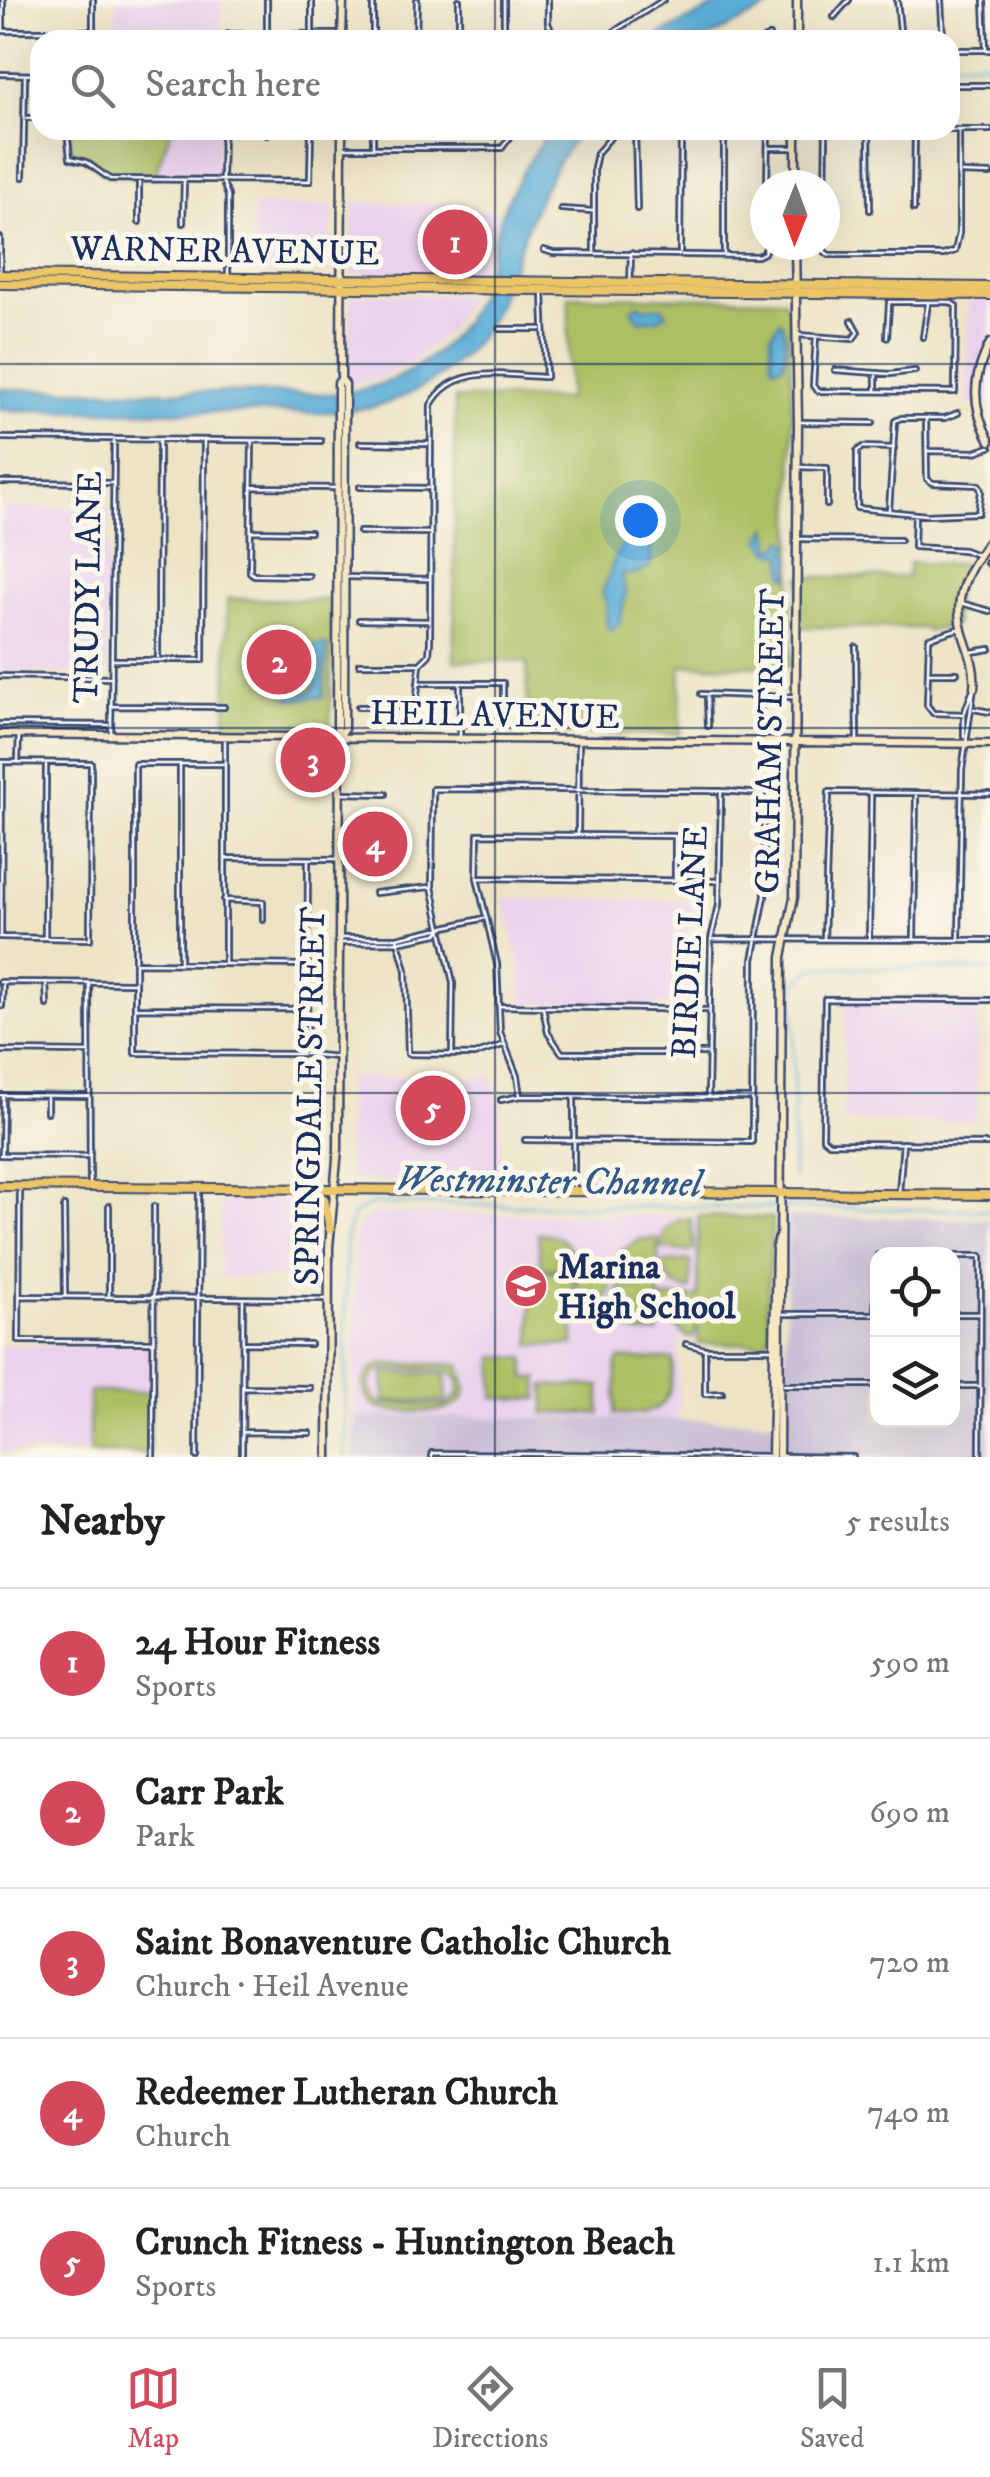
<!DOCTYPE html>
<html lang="en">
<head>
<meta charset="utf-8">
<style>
  body { margin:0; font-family:"IM FELL DW Pica",serif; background:#f2f2f2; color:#222 }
  .controls { position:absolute; right:30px; bottom:30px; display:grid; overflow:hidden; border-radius:20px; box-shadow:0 10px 40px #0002 }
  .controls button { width:90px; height:90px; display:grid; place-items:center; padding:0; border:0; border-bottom:2px solid #e0e0e0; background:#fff; color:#222; font:50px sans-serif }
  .compass { position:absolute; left:750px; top:170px; width:90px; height:90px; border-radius:50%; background:#fff; box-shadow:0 10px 40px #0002; rotate:181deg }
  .you { position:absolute; left:640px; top:520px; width:35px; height:35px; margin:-25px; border:8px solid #fff; border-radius:50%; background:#1a73e8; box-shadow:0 0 0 15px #1a73e833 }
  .badge { display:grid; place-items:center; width:65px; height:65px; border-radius:50%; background:#d1495b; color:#fff; font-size:32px; font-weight:700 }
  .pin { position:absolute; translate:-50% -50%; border:5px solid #fff; box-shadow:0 2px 10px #0006 }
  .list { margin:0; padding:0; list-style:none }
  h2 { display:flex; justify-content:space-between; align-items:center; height:130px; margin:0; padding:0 40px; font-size:42px }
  h2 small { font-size:32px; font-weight:400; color:#767676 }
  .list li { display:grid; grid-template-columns:65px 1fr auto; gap:30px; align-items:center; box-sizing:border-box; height:150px; padding:0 40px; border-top:2px solid #e0e0e0 }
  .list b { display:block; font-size:38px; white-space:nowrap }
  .list p { margin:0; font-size:32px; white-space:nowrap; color:#767676 }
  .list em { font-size:32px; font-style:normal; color:#767676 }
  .icon { flex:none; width:55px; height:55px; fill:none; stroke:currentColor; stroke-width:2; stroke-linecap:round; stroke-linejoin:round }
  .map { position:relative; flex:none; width:990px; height:1457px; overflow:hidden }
  .search { position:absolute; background:#fff; box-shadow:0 10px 40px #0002; left:30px; right:30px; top:30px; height:110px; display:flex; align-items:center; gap:25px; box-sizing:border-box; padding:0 35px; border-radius:30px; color:#767676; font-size:38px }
  .sheet { height:880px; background:#fff }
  nav { display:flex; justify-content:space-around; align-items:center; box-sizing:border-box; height:140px; border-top:2px solid #e0e0e0; background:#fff; font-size:28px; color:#767676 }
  nav a { display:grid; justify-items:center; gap:5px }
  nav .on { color:#d1495b }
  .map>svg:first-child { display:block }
  .built { fill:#ead1ec }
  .industrial { fill:#cabfd6; fill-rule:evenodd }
  .green { fill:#acbf63; stroke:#647760; stroke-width:2.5; fill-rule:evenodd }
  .water { fill:#5caed7; stroke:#3c6e9a; stroke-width:2.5; fill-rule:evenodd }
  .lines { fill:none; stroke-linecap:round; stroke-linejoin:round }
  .stream { stroke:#5caed7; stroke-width:2.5 }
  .street-casing { stroke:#3a4a6e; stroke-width:8 }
  .secondary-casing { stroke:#3a4a6e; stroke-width:11 }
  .primary-casing { stroke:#3a4a6e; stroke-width:12 }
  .street { stroke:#fff; stroke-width:2.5 }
  .secondary { stroke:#f7e8c3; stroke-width:6 }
  .primary { stroke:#ecc569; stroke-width:8 }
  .grid { fill:none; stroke:#1b2f5e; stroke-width:2.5; stroke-opacity:0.55 }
  .labels { text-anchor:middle; stroke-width:10; stroke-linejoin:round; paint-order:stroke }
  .street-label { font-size:35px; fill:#1b2f5e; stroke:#fbf7ec }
  .poi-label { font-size:35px; font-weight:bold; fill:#1b2f5e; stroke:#fbf7ec; text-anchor:start }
  .water-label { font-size:38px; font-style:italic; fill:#325b88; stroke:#fbf7ec }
</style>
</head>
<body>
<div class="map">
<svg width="990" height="1457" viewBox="0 0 990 1457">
  <rect width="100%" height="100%" fill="#fbf7ec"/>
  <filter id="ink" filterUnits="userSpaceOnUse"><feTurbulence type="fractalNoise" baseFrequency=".01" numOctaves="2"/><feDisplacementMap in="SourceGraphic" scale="20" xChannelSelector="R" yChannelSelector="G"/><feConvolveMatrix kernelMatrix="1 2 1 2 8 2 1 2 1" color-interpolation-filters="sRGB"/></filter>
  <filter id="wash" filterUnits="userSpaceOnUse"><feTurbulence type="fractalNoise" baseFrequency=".0048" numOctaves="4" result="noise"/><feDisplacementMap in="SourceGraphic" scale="40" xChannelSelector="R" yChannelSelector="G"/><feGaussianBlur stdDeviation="2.25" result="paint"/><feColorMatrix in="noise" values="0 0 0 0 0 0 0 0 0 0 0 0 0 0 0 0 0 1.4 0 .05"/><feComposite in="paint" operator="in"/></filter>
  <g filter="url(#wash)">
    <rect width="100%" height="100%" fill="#ede4c6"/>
    <!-- built -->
    <path class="built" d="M116,0H222L221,40H116Z
      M171,130H219L217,177H154Z
      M353,203H460L480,210H499L478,275L354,273L351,269Z
      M253,205L333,206L331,272L253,273Z
      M355,294L470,295L449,331L413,362L380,378L349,386L351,298Z
      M968,300H990V404H966Z
      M1,507L109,508L107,672L0,673Z
      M503,898L694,901L686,953V1005L521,1003L520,964Z
      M845,1000L978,1002L976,1122L844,1121Z
      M491,1075L501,1108L500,1182L348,1180L347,1077L478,1078Z
      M221,1198L320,1200L322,1278L220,1277Z
      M375,1213L698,1216V1344L688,1337L679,1341L678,1420L354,1416L355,1234L363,1220Z
      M0,1345L150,1346V1392H89V1453L0,1452Z"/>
    <!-- industrial -->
    <path class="industrial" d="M788,1217L990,1219V1457H354V1416L784,1421ZM878,1254H952V1420H878Z"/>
    <!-- green -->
    <path class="green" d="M69,130H171L154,177L106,175L91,161L71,153Z
      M569,296L783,299L789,307L793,438L791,666L681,665L680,734L527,733V662L454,661L455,398L568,399Z
      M909,563L966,564L954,598L955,625L928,631L924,628L801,627L800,577H908Z
      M227,599L332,600L330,728L226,729Z
      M698,1216L773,1218L767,1308L770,1332L766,1343L698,1344V1323L693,1337H687L665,1316L662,1298L698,1297Z
      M683,1219H691L694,1250L689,1252L661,1248C663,1232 667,1224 683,1219Z
      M538,1233C561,1233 574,1245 574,1269L541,1268Z
      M641,1239H658L659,1280L618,1282L621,1251Z
      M687,1260L691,1262L690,1290C673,1288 665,1280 663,1263Z
      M532,1271H574V1345H531Z
      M580,1272L612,1274C611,1299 604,1309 579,1310L577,1275Z
      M619,1287H655L659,1292L658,1333L640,1334L624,1328L615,1305Z
      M494,1357L525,1358V1378H539L538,1399L494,1398Z
      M620,1359H673C672,1407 662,1415 615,1414L617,1362Z
      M382,1364H460C460,1374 469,1384 464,1396C456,1418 398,1412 378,1408C358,1395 359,1372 382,1364ZM383,1369L446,1370L458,1378L459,1394L446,1405L380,1403C365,1393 366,1376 383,1369Z
      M384,1373L446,1374V1401H384Z
      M545,1386H600V1414L545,1413Z
      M89,1392H150L149,1453H89Z"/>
    <!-- water -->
    <path class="water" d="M728,0H784L704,40H650Z
      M582,130C534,186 523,245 496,309C477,353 431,388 387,403C364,411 342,409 319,413L0,410V389L329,394C391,391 450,357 476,299C489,272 492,240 503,211C514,183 532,157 548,131Z
      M639,304L645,308L662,307L667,314L658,319L640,321L632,309Z
      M780,321C787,327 786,355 783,365L775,367L772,364L771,334Z
      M649,523H655L658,528L651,544L650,566L638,574L621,575L626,593L619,625L610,631L606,624L607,604L602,592C609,581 609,572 614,560C617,550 639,528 649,523Z
      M768,527L772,548L780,547L784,540L791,544L787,551L791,557L789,578L784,574L783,555L770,552L760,539Z
      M320,644L327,646L323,697L291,699L286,695L281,672L297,663L309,648ZM312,661L318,666L314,678L315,687L309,692L295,691L292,681Z"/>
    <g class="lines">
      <!-- stream -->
      <path class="stream" d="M950,62H990
        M793,1179L794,986L812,969L825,967L990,970
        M345,1457L346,1237L353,1215L370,1204L990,1210"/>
    </g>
  </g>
  <g filter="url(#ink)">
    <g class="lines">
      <!-- street casing -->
      <g class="street-casing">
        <path id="street" d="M93,0V40
          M312,0V33
          M373,0V40
          M548,0V23L555,40
          M897,0L901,40
          M941,0L943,40
          M984,0L986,50
          M834,17L849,0
          M3,29V0
          M0,31H93
          M267,32V0
          M798,39L821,40
          M224,40L228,34H341
          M416,40L417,0
          M459,40V0
          M504,40V0
          M601,40L663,0
          M762,40L769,36
          M950,50H990
          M0,74L40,75
          M950,85H990
          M27,118H40
          M67,130L70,158L86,162L110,179L310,181L311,130
          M223,130L222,180L228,196V274
          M635,130L637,209
          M869,130L870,210
          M950,130H990
          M267,135V130
          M373,147V130
          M344,148H502L515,130
          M768,148H794
          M962,173L990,174
          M23,177L25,75
          M139,183V222
          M767,185L768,130
          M825,194L826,130
          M561,209L592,211
          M914,209L915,130
          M183,223L184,180
          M0,238V272
          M824,245V251L829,255H943L955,251L959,233V130
          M544,250L553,253L758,256L764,253L767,245
          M594,251V168L597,153L617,130
          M680,252L681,130
          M724,253V130
          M630,290L631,253
          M500,329H541
          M798,335L853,339L858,332L852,321
          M816,337L813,386L818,391L955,392L956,306L950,302H889
          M887,337L889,304
          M923,337L928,304
          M835,370L890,374L915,371
          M876,390V373
          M799,422L873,423
          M0,438L321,441
          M252,441L250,572L254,575L309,576
          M360,443L428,444
          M894,448L863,447L857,451V508L926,515L978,513L981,491L979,485L933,483L927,479L926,418
          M928,451L975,452L990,447
          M799,467L827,468V505
          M0,482L112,483
          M251,487L338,488
          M360,487L428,488
          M889,510L895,421L901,418H945L958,413
          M915,514L914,547L964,550L977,555
          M251,531L310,532
          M360,532L428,533
          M797,539L900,540
          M987,563L990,565
          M346,577L428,579
          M961,603L990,611
          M359,620L428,621
          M961,628L929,638L927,705L933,713L964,714
          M856,647L857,741
          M972,652L990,649
          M158,657L159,440
          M113,660H203L204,441
          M359,664H418
          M929,673H957
          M0,676L112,678
          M418,683H503V721
          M701,694L792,697
          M707,697L708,726
          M761,697V726
          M111,706L224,707
          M358,707H416L420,664L429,655L430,642L431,405C454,363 505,376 546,377L543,293
          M974,709L990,712
          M0,724L108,725
          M111,733L114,442
          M460,736V684
          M964,737V714L972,692
          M225,741V964
          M18,761L19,734
          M0,762L91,763L90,939L0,937
          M225,764H135V1053L307,1054L337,1057
          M180,765V964
          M342,793L386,794
          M578,833L579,741
          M226,858L338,859
          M477,878L719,881
          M375,893L430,887
          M224,900L263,902V920
          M1,936L2,764
          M45,937L46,765
          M340,938H397L485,918
          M397,938L406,970L408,1054L474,1055L503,1045
          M869,938L871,793
          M914,938L916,796
          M959,938L962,770L974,688
          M712,939L990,940
          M824,939L829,792L990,794
          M341,943L398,942L437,934L441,930
          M135,963L307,965
          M0,982L133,983
          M46,982L47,1005
          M89,983L90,1185
          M990,1000L825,999L823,1138L829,1143L990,1144
          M2,1006L3,982
          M500,1006L707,1010
          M135,1008L306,1009
          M543,1008L548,1033L562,1053H706
          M0,1051L87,1052
          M307,1052L308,859
          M452,1055L453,983L432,887L433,789L721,791L763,794L765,896L753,960L752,1142L525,1140
          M0,1095L89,1096
          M520,1096L517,1076L500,1032L497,964L477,878L478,834L675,836V879
          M708,1096L711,939L719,905L721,791
          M47,1098V1112
          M574,1098V1190
          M501,1100L520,1096L750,1098
          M2,1154L3,1097
          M0,1155L88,1156
          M20,1188L19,1341L153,1342
          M899,1193L903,1143
          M64,1206L65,1295
          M109,1206V1295
          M952,1256H981L980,1457
          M20,1296L328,1299
          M875,1312L878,1255
          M784,1314H878
          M952,1314H979
          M243,1343L310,1344
          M686,1344L705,1349H774
          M705,1350V1394L722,1393
          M784,1385H878
          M952,1386H978
          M243,1387L310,1388
          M242,1432L310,1433
          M780,1456L853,1457
          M153,1457L154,1206
          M197,1457L199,1189
          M242,1457L243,1299
          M432,1457V1453L772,1456"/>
      </g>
      <!-- secondary casing -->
      <g class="secondary-casing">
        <path id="secondary" d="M342,40L343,0
          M797,40V0
          M796,185V130
          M990,343C972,378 971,406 990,441
          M974,688C976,667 969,653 963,634C951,597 969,568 990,539
          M0,734L990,744
          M340,735L337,729L338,383L341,379L342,130
          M328,1457L329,1247L338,1149L340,736L344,729L345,384L341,379
          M772,1457L776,1247L779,1237
          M779,1457L782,957L794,897L798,422L795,245"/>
      </g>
      <!-- primary casing -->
      <g class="primary-casing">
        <path id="primary" d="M0,275L990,287
          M0,284L990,295
          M0,1186L990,1195
          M303,1190L324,1199L330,1229"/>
      </g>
      <!-- street -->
      <use href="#street" class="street"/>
      <!-- secondary -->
      <use href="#secondary" class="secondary"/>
      <!-- primary -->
      <use href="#primary" class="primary"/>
    </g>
  </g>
  <!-- grid -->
  <path class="grid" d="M495,0V40M495,130V1457M0,364H990M0,728H990M0,1093H990"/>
  <!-- icons -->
  <defs>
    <g id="school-disc" transform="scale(2.25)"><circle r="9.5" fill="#d1495b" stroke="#fbf7ec"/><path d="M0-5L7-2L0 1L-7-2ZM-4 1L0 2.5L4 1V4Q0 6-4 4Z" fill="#fff"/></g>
  </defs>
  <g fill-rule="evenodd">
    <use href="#school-disc" x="526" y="1286"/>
  </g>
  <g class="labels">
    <!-- street labels -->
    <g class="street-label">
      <text transform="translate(225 250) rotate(1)" y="12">WARNER AVENUE</text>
      <text transform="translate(87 587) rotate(-89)" y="12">TRUDY LANE</text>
      <text transform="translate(495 714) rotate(1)" y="12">HEIL AVENUE</text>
      <text transform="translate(769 741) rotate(-89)" y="12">GRAHAM STREET</text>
      <text transform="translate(689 942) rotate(-87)" y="12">BIRDIE LANE</text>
      <text transform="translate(309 1096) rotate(-89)" y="12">SPRINGDALE STREET</text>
    </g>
    <!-- poi labels -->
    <g class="poi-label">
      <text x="558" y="1278">Marina<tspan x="558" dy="40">High School</tspan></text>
    </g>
    <!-- water labels -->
    <g class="water-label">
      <text transform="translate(549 1180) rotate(1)" y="13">Westminster Channel</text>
    </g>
  </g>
</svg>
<div class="controls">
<button><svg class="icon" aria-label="locate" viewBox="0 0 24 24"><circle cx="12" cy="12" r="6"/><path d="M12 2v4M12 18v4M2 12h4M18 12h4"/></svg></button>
<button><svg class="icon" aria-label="layers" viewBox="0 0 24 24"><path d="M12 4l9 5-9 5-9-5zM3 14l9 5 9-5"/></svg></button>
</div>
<svg class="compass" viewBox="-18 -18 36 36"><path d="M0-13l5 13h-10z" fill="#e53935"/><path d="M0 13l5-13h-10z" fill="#767676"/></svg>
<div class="you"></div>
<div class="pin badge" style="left:455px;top:242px">1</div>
<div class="pin badge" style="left:279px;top:662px">2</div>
<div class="pin badge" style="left:313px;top:760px">3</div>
<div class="pin badge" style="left:375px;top:844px">4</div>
<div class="pin badge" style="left:433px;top:1108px">5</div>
<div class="search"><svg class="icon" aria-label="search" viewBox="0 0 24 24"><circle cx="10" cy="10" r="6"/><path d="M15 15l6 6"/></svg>Search here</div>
</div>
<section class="sheet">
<h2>Nearby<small>5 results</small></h2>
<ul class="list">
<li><span class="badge">1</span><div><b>24 Hour Fitness</b><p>Sports</p></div><em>590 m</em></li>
<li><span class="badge">2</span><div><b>Carr Park</b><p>Park</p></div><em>690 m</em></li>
<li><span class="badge">3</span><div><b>Saint Bonaventure Catholic Church</b><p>Church · Heil Avenue</p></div><em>720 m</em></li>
<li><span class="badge">4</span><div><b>Redeemer Lutheran Church</b><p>Church</p></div><em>740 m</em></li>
<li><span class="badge">5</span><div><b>Crunch Fitness - Huntington Beach</b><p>Sports</p></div><em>1.1 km</em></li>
</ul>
</section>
<nav>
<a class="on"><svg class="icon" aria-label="map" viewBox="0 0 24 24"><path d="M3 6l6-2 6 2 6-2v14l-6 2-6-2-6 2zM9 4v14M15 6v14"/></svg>Map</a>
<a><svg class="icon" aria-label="directions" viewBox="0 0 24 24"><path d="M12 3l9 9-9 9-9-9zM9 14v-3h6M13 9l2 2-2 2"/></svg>Directions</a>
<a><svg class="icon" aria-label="saved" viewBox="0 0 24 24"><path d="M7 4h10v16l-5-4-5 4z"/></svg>Saved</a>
</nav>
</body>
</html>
